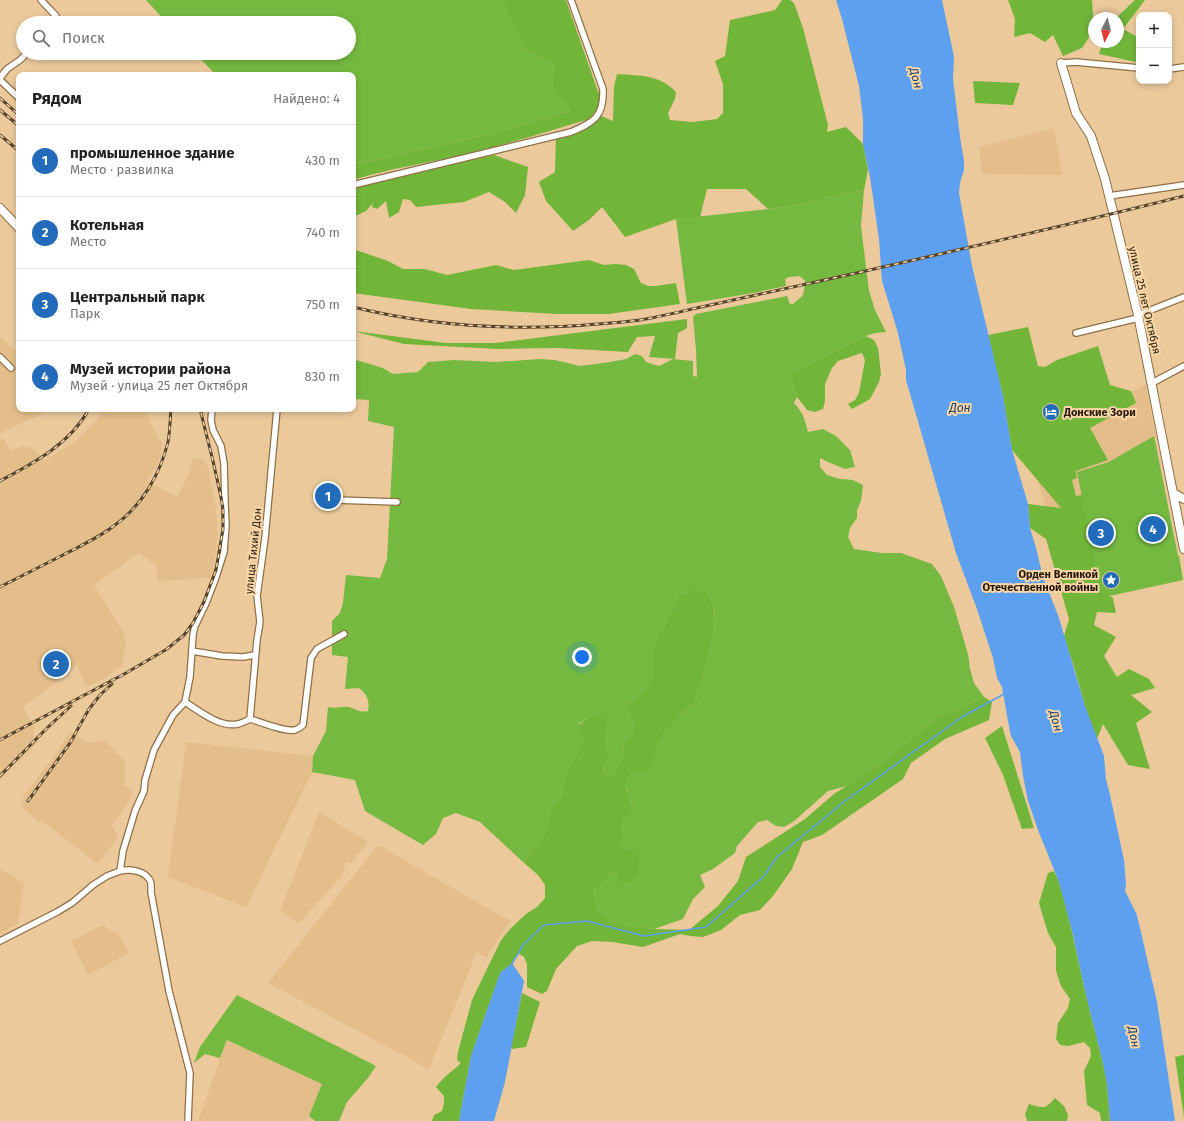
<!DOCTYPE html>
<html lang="ru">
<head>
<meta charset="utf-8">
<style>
  body { margin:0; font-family:"Fira Sans",sans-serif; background:#f2f2f2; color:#222 }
  .controls { position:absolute; right:12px; top:12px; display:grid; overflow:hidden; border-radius:8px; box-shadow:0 2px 6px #0003 }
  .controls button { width:36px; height:36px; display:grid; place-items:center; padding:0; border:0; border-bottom:1px solid #e0e0e0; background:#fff; color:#222; font:20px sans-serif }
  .compass { position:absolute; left:1088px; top:12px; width:36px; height:36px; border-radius:50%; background:#fff; box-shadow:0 2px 6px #0003; rotate:187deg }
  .you { position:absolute; left:582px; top:657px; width:14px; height:14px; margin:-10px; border:3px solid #fff; border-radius:50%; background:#1a73e8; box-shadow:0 0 0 6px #1a73e833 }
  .badge { display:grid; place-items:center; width:26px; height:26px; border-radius:50%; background:#216bba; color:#fff; font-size:13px; font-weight:700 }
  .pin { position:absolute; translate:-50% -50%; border:2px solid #fff; box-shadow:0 1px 4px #0006 }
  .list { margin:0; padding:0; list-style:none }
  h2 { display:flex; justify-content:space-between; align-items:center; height:52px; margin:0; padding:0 16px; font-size:17px }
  h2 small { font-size:13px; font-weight:400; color:#767676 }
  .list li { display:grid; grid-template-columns:26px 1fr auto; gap:12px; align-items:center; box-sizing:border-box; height:72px; padding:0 16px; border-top:1px solid #e0e0e0 }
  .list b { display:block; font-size:15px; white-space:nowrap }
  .list p { margin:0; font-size:13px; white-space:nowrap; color:#767676 }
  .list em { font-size:13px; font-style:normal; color:#767676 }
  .icon { flex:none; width:22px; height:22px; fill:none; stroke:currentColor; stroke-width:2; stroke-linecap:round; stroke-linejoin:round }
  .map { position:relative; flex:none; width:1184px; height:1121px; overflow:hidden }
  .search { position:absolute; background:#fff; box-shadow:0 2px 6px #0003; left:16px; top:16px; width:340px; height:44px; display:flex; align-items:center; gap:10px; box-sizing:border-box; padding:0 14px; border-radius:22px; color:#767676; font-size:15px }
  .panel { position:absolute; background:#fff; box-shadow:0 2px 6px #0003; left:16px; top:72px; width:340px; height:340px; border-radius:8px }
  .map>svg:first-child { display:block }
  .built { fill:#e4be8a }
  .green { fill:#75b940 }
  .forest { fill:#71b539 }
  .water { fill:#5da0ef }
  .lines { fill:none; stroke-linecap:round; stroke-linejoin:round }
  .stream { stroke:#5da0ef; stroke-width:1.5 }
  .street-casing { stroke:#8f6f45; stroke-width:8 }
  .secondary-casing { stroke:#8f6f45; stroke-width:10 }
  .street { stroke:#fff; stroke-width:5.5 }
  .secondary { stroke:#fff; stroke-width:8 }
  .rail-casing { stroke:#57442c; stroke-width:3 }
  .rail { stroke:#f9d6a8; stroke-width:1.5; stroke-dasharray:4.5; stroke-linecap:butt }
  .labels { text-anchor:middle; stroke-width:4; stroke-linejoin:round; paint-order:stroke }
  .street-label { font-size:11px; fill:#241706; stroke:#f9d6a8 }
  .poi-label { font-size:11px; font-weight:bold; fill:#241706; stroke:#f9d6a8; text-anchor:start }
  .water-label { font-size:12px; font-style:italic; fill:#1e4068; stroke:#f9d6a8 }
</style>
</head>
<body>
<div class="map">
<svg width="1184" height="1121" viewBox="0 0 1184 1121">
  <rect width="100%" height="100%" fill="#ebc99b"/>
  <!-- built -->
  <path class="built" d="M1054,128L1062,175L982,174L979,147Z
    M0,337L19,356V409H53L0,433Z
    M1146,384L1166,494L1050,521L1028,448Z
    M100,409H144L159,440L162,441L161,457L154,470L147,481L177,497L189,474L193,459L203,458L208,468L215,502L218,534L214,564L210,578L158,581L157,567L139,553L94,585L123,632L126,642L122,666L105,678L86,687L77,665L23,708L34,727V737L38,742L0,780V439L3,438L11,451L22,446L29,447L36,451L44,461L77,440L98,419Z
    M69,733L87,742L106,741L125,761V785L133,792L126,806L112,825L118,837L98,864L41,820L39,822L25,810L22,804L23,797L58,751Z
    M186,742L313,756L312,772L246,907L168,877Z
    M319,812L368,842L351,863L347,861L341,877L299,923L280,911Z
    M378,845L510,921L486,958L477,952L429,1069L268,983Z
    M0,869L24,883L18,924L0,933Z
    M103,925L120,936L129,953L88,975L71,941Z
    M227,1040L322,1084L307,1121H198Z"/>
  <!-- green -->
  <path class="green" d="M146,0H503L508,17L523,47L554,65L552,87L570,111L495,133L353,165V75H216L195,53H349V23H167Z
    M864,190L861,226L869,291L875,310L886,332L875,333L866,336L799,369L792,383L797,397L794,403C803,412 805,420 808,432L823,429L836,436L850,450L855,467L845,469L828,462L820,458V467L827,475L840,479L853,480L863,485L861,501L857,510V518L850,528L848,537L854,549L882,553H901L932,564L941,576L954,607L968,654L970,669L974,683L984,697L938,717L915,735L878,766L847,786L828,791L793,822L784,827L776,826L767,820L758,822L737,846L735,853L713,869L700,875L705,887L693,899L683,919L654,929L635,927L610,921L598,911L595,900L594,890L601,887L613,871L618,876L623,853L620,845L623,839L622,818L631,803L628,791L625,788L628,778L632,772H639L654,754L665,732L671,725L680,715L695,704L697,694L703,678L714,634L715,616L713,603L706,593L679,612L669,614L665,624L658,633L651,655L654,663V674L647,687L628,705V712L632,718L634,731L624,741L622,758L612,776L604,775L605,766L609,757L607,752L606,730L597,714C588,716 586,720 578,724L583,739L578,752L566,772L560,797L550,808L546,832L535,848L523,862L480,822L456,813L443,818L436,834L423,845L365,811L355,780L312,772L313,756L326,731L328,707C335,709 342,706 349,707C357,709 359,713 368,711C370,701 367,694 359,688L345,689L348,657L332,655V621L340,613L343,603L346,575L380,578L387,559L394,427L368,421L369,400L353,399V359L383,368L393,374L418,372L428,362L454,360L496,362L540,359L555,360L580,366L610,362L626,359L635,354L642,356L646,362L659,366L673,359L693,361V376L697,377L696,350L693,317L696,314L787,296L790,304H793C796,301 798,300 801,297C805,294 804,286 805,281L800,276L789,277L785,279L786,286L748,294L687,304L676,219L787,207Z
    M1154,436L1178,556H1179L1183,580L1073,604L1050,521L1085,512L1077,472L1109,462Z
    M237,995L376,1066L368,1078L347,1102L339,1121H315L309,1116L322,1084L227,1040L220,1058L205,1054L194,1063L200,1047Z"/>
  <!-- forest -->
  <path class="forest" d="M503,0H566L597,89L601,97L596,111L589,119C549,131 508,144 466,154C428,163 391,168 353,180V165L495,133L570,111L552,87L554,65L523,47L508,17Z
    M782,0H790L794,3L803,28L828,125L827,132L846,127L863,144L868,170L864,190L787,207L768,209L746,189H707L700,217L676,219L625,237L602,207L589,220L573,231L546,201L539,182L555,172L556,136L571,132L599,115L613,121L614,87L617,74C640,76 659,74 676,92L675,99L668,113L670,120L693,122L717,119L723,113V84L715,61L725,56L730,20L775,10Z
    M1008,0H1092L1094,30L1082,48L1063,56L1053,35L1045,42L1030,33L1014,37L1015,19Z
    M1135,0H1145L1123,29L1139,38V61L1136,62L1099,54L1103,42H1118V18H1116Z
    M973,81L1020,83L1013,105L975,103Z
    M494,155L528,167L525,195L516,213L505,202L489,192L464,202L416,207L410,200L403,199L399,212L389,218L386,201L377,209L372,207L373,203L366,211L353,217V186Z
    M353,249L388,261L403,269H425L447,275L496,265L514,270L589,260L604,265L615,264L626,265L634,269L641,283L648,286H656L676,283L680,304L609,314H558L471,309L353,293Z
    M687,319V328L678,333L675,359L649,357L655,336L637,337L628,352L557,348L498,349L404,344L353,331L446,343H495Z
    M1028,327L1038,366L1045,367L1057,360L1098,346L1110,385L1131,391L1136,403L1090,428L1108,460L1076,471L1077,478L1072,480L1076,496L1082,495L1096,573H1099L1102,592L1113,598L1116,613L1097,612L1094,625L1116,637L1104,656L1117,677L1129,669L1149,679L1155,688L1131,695L1152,712L1136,723L1150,769L1128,765L1103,724L1097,739L1085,706L1074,667L1064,636L1069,619L1046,539L1030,528L1028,504L1061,508L1012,450L1003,396L988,335Z
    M866,336L874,340L878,348L881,374L879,382L870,399L852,409L848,404L855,400L859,393L865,360L862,353L838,361L832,368L825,384V401L823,409L815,412L807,410L797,397L792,383L793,375L799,369Z
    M694,590L706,593L713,603L715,620L714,634L703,678L697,694L695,704L680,715L665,732L647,769L639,772H632L628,778L625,788C631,794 631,805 631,813L622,818L623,839L620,845L623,852L627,849L635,853L639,857C639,871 638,887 619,882L618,876L613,871L601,887L594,890L595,900L598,911L610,921L635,927L654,929L689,930L718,906L738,881L746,857L805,819L834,794L878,766L915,735L938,717L984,697L992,702L989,720L945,739L911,763L903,779L822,835L803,842L792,869L773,896L760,910L740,915L721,930L703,937L690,936L680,934L643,947L612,942L592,941L577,946L556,969L547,991L542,994L527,987V964L524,957L518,953L512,963L500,973L471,1056L459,1121H432L434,1115L442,1111L444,1103V1096L436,1087C443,1077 453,1071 461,1063L457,1060L458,1052L472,1000L501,940L511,928L526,914L537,907L545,898V885L538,875L523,862L535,848L546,832L550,808L560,797L566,772L578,752L583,739L578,725C586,720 588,716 597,714L604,719L606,730L607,752L609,757L605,766L604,774L612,776L622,758L624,741L634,731L632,718L628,712V705L647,687L654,674V663L651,655L658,633L665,624L669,614L673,610L679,612L676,603L679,597Z
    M1002,726L1034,828L1022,829L1003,775L985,738Z
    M1054,871L1059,882L1067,910L1086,995L1103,1063L1107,1084L1110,1121H1101L1100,1113L1087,1105L1084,1071L1091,1056L1090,1048L1084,1042L1068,1046L1060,1045L1056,1039L1058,1023L1068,1008L1070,999L1061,986L1056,971V947L1048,933L1039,903L1048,873Z
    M522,993L540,1002L526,1047L511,1049Z
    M1184,1055V1117L1175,1057Z
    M1055,1098L1064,1106L1068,1115L1067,1121H1027L1025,1114L1029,1104C1043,1108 1045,1110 1055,1098Z"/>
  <!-- water -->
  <path class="water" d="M836,0H942L954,57L953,79L960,137L964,161V170L960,183L959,193L972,266L1003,396L1012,450L1028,504L1030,528L1036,548L1043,577L1059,618L1085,706L1104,756L1106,779L1110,795L1124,860L1126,884L1125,891L1137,915L1157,1002L1175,1121H1110L1107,1084L1103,1063L1086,995L1072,931L1059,882L1038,830L1028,801L1023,776L1020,752L1011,736L1008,721L1002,687L997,678L993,658L977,609L956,553L906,380V370L898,333L882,281L879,239L870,177L863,144V119L859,86L842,19Z
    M512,963L524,981L505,1082L494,1121H459L471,1056L500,973Z"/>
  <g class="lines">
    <!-- stream -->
    <path class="stream" d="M512,964L523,945L544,925L587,921L644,936L706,927L764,876L777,857L845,801L962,717L1004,694"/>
    <!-- street casing -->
    <g class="street-casing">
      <path id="street" d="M41,0L56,16L55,23
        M1061,63L1076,62L1139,68
        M1169,69L1184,67
        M0,78L7,69L20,60L27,53
        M0,80L19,98
        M353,185L571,132C594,122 604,117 603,89L571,0
        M1109,196L1184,185
        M1138,315L1184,297
        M1076,333L1138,318
        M0,357L11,368
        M1152,383L1184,366
        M335,500L397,502
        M192,651L222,656L243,657L255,655
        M185,702C199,711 220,728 238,724C242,723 246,721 250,719C261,722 284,732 295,730C298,729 300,728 303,725L311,658L317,649L344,634
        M250,719L257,640L260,622L257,596L265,538L277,409
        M120,871C129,869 143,870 149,879C152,882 151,888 151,892L169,991L190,1073L188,1121
        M0,941L57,912L72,903L93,885L107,876L120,871L123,851L135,811L144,791L145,780L154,750L173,715L185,702L190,677L193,635L195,626L206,603L215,580L224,552L226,525L225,503L224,463L221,446L213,430L211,420L212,409"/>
    </g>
    <!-- secondary casing -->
    <g class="secondary-casing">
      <path id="secondary" d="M1061,63L1076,113L1091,136L1105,179L1138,315L1184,549
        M0,208L19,228
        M1173,493L1184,499"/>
    </g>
    <!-- street -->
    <use href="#street" class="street"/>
    <!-- secondary -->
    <use href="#secondary" class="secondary"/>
    <!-- rail casing -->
    <g class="rail-casing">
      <path id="rail" d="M0,98L19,115
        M0,110L19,126
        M0,135L19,151
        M353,307C434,327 516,331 598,324C612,323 626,322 640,320C665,316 690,309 715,304C761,294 807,284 852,274C963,249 1074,224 1184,196
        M0,481C34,463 70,444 89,409
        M0,587C22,576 43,565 65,554C82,545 100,537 115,525C142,506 160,474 168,442C170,431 170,420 171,409
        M0,740L126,673L167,649L184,635L193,623L204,602L216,570L223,529V509L221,497L213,461L200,409
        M0,776L47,728L71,706
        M28,801L70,743L89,709L101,694L112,684"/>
    </g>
    <!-- rail -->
    <use href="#rail" class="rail"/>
  </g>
  <!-- icons -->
  <defs>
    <g id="hotel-disc" transform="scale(0.9)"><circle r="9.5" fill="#216bba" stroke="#f9d6a8"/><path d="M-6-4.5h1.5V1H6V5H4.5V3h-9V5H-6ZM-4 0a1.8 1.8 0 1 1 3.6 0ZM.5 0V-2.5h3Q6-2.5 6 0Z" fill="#fff"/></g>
    <g id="sight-disc" transform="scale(0.9)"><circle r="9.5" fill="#216bba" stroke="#f9d6a8"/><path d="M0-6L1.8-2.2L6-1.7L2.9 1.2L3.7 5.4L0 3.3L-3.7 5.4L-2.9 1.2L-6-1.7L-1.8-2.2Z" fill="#fff"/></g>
  </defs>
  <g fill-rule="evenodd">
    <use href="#hotel-disc" x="1051" y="412"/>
    <use href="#sight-disc" x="1111" y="580"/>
  </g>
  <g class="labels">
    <!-- street labels -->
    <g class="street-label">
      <text transform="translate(1145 300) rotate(77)" y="4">улица 25 лет Октября</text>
      <text transform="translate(253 551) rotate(-84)" y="4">улица Тихий Дон</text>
    </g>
    <!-- poi labels -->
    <g class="poi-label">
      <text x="1064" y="416">Донские Зори</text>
      <text x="1098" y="578" text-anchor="end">Орден Великой<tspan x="1098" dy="13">Отечественной войны</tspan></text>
    </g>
    <!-- water labels -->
    <g class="water-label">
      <text transform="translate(916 78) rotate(76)" y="4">Дон</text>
      <text x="960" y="412">Дон</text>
      <text transform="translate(1056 721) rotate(75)" y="4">Дон</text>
      <text transform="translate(1134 1037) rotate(79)" y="4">Дон</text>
    </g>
  </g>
</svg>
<div class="controls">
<button>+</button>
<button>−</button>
</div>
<svg class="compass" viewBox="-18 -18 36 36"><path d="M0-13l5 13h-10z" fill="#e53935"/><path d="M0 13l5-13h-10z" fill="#767676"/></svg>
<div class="you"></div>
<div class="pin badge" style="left:328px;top:496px">1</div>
<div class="pin badge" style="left:56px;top:664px">2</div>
<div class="pin badge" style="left:1101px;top:533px">3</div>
<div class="pin badge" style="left:1153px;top:529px">4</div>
<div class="search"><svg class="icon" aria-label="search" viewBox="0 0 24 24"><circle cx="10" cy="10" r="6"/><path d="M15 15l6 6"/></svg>Поиск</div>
<section class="panel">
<h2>Рядом<small>Найдено: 4</small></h2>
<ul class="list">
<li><span class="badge">1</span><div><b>промышленное здание</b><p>Место · развилка</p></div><em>430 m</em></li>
<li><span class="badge">2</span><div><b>Котельная</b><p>Место</p></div><em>740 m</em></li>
<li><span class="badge">3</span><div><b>Центральный парк</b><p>Парк</p></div><em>750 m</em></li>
<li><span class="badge">4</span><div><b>Музей истории района</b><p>Музей · улица 25 лет Октября</p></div><em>830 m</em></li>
</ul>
</section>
</div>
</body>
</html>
